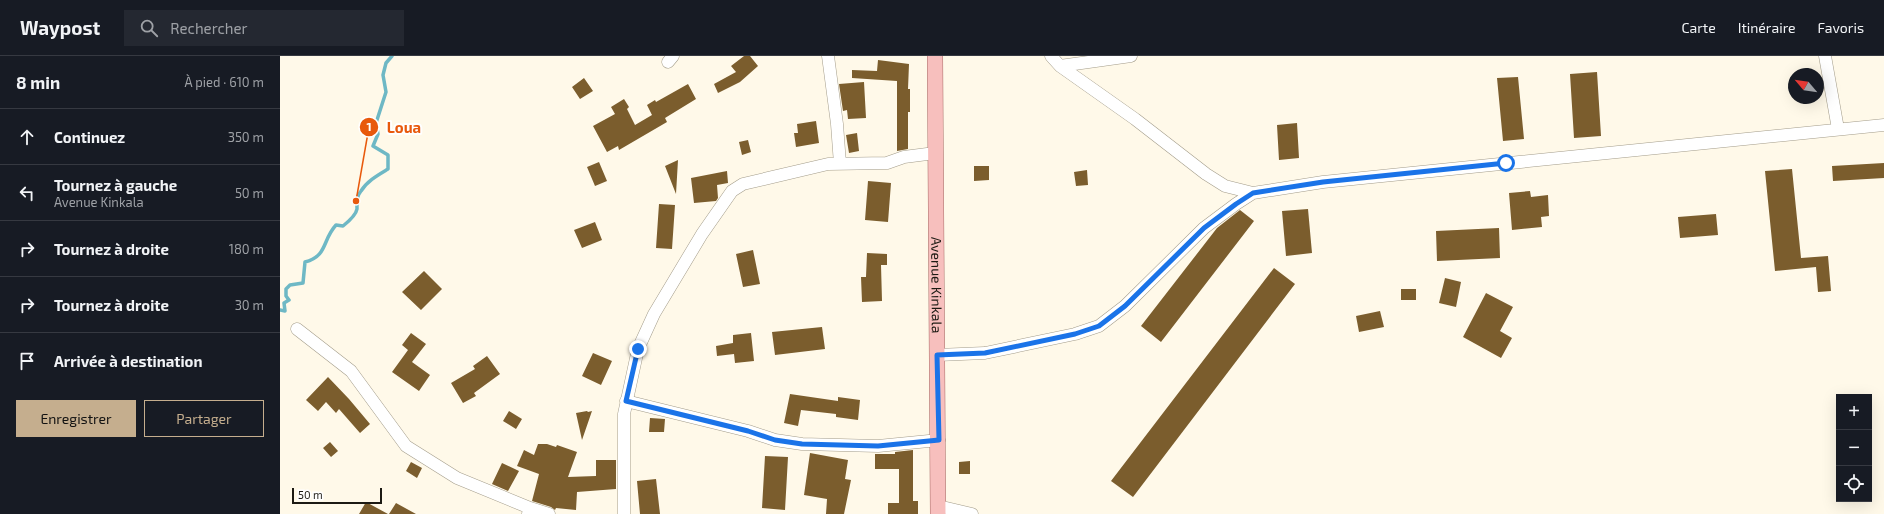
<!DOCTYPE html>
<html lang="fr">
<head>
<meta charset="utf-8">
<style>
  body { margin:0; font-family:"Exo 2",sans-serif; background:#242831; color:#f1f3f6 }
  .controls { position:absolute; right:12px; bottom:12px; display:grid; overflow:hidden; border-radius:0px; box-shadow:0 4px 16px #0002 }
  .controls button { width:36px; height:36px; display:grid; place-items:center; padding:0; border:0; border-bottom:1px solid #363941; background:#171b24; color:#f1f3f6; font:20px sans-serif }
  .compass { position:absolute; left:1508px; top:12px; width:36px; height:36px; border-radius:50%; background:#171b24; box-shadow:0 4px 16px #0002; rotate:299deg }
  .scale { position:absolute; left:12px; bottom:10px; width:90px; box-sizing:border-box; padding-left:4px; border:2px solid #1c1a13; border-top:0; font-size:11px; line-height:14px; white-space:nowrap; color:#1c1a13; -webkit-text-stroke:3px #fff; paint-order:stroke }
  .stop { position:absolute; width:12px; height:12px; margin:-9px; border:3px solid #1a73e8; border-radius:50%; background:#fff }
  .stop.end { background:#1a73e8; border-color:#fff; box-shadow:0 1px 4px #0008 }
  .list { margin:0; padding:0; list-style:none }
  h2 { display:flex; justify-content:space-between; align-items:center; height:52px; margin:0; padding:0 16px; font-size:17px }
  h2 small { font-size:13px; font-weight:400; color:#9ea1a6 }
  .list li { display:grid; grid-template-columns:26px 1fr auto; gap:12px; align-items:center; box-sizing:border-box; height:56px; padding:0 16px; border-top:1px solid #363941 }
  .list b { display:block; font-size:15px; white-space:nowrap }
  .list p { margin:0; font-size:13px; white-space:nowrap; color:#9ea1a6 }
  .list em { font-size:13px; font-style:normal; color:#9ea1a6 }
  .actions { display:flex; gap:8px; padding:12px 16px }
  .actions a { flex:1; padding:9px 0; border:1px solid #c5ae8e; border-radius:0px; text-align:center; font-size:14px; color:#c5ae8e }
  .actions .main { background:#c5ae8e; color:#111 }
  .icon { flex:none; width:22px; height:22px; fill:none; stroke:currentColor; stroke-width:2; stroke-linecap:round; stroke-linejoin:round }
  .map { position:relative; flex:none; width:1604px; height:458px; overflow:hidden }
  header { display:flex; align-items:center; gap:24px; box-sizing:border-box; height:56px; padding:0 20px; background:#171b24; border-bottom:1px solid #363941 }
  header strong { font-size:19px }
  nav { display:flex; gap:22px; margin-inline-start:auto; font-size:14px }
  .search { width:280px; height:36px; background:#242831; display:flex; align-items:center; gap:10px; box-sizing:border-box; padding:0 14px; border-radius:0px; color:#9ea1a6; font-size:15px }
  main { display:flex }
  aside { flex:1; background:#171b24 }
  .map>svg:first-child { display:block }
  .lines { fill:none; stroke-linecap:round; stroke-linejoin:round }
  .stream { stroke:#6eb8c5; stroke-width:3.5 }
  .building { fill:#7b5d2d }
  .minor-casing { stroke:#a39c8a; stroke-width:13 }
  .major-casing { stroke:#a76a65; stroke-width:16 }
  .minor { stroke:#fff; stroke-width:12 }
  .major { stroke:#f7bfbd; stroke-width:15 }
  .route { stroke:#1a73e8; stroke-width:5 }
  .labels { text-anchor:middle; stroke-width:4; stroke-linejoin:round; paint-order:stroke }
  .street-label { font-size:14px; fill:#1c1a13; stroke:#fff }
  .leader { fill:none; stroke:#e8590c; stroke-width:1.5 }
  .callout-dot { fill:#e8590c; stroke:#fff; stroke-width:1.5 }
  .mark-label { font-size:12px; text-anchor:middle; font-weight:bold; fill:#fff }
  .callout-label { font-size:15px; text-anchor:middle; font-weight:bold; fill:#e8590c; stroke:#fff; stroke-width:4; stroke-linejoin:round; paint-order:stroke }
</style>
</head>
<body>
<header>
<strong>Waypost</strong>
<div class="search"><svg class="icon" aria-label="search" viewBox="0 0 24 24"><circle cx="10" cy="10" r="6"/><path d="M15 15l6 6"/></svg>Rechercher</div>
<nav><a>Carte</a><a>Itinéraire</a><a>Favoris</a></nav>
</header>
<main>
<aside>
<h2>8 min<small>À pied · 610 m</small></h2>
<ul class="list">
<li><svg class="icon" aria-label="ahead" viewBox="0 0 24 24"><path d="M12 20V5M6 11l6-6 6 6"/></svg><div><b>Continuez</b></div><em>350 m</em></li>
<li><svg class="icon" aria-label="left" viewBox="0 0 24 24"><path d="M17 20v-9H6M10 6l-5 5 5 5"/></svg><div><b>Tournez à gauche</b><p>Avenue Kinkala</p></div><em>50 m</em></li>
<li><svg class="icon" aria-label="right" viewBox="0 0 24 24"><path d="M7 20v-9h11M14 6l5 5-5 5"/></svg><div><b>Tournez à droite</b></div><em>180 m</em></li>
<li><svg class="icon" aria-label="right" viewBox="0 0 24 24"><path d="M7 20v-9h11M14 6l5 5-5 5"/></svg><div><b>Tournez à droite</b></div><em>30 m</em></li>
<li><svg class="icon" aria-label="arrive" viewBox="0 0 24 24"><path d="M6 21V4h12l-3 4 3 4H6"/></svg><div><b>Arrivée à destination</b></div></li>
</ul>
<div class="actions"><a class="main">Enregistrer</a><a>Partager</a></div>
</aside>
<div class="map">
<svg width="1604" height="458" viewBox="0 0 1604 458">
  <rect width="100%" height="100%" fill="#fff9e9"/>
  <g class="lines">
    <!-- stream -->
    <path class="stream" d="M0,254L5,255L4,247L9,244L6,240V233L10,229L23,227L25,206C48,200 42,184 56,169L63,170C68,166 76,159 77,153C77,146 76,141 81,135C87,125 98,119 108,113V99L93,90L98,78L96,67L106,36L103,19L106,7L112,0"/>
  </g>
  <!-- building -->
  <path class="building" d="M464,0H470L478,10L460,26L438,37L434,28L456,16L451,10Z
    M598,4L629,8L628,33H630V56H628V93L617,95V25L572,22V14L597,15Z
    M1317,16L1321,80L1294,82L1290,18Z
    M1238,21L1244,83L1223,85L1217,22Z
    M304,22L313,35L300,43L292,31Z
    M584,26L586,62L568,63L567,54L563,55L559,28Z
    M408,28L416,43L385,62L387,66L339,94L338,90L327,96L313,70L335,58L331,51L344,43L349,51L347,53L355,69L372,59L367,49L375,44L376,46Z
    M536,65L539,87L516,91L514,77H518L517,68Z
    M1017,67L1019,102L999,104L997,69Z
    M577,77L579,95L569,97L566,79Z
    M468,84L471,96L462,99L459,86Z
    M398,104L396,138L385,110Z
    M319,106L327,125L315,130L307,111Z
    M1604,107V122L1553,125L1552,110Z
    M694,110H709V124L694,125Z
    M1512,113L1521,202L1548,200L1551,235L1538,236L1536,211L1495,215L1485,115Z
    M807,114L808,129L796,130L794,116Z
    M447,115L448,127L437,129L438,142L436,145L414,147L411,122Z
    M588,125L611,127L608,166L585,164Z
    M1250,135L1251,141L1268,139L1269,160L1261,161L1262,171L1232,174L1229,137Z
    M379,148L395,149L392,193L376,192Z
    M1028,153L1032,197L1006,200L1002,155Z
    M960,154L974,165L881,286L861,270L937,172Z
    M1436,158L1438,179L1400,182L1398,161Z
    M315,166L322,184L302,192L294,174Z
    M1219,172L1220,202L1157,205L1156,175Z
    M473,194L480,228L463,231L456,198Z
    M587,197L607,198V209H601L602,245L582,246L581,221H586Z
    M994,212L1015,228L853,441L831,425Z
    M144,215L162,233L141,254L122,236Z
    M1165,222L1181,226L1176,251L1159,247Z
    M1121,233H1136V244H1121Z
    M1206,237L1233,251L1220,275L1232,282L1221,302L1183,281Z
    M1100,255L1104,271L1079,276L1076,260Z
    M542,271L545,293L495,299L492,276Z
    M131,277L146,288L132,306L150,319L139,335L112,316L128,294L122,289Z
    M471,277L474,305L455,307L454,298L437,300L436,290L453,287V279Z
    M313,297L332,305L321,329L302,320Z
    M207,300L220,318L194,337L196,340L183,347L171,327L195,313L193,310Z
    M48,321L69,343L90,368L80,377L59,353L56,357L46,346L38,355L26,344Z
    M510,338L558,345V341L580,344L578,364L556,361V358L521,354L518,370L504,367Z
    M229,355L242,363L236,373L223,365Z
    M307,355L308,356L312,355L302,384L296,357Z
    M370,362L385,363L384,376H369Z
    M50,386L58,395L51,401L43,392Z
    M258,388H267L276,391L277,389L297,396L288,421L316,420V404H336V433L297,436L296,454L276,452L275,454L271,451L252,445L259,418L237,410L244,394L254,399Z
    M633,394V445H638V458H608V447H619V413H595V398H615V396Z
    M530,397L568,404L565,423L571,424L564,458H546L547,443L524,439Z
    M485,400L508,401L505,454L482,452Z
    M690,405V418H679V406Z
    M131,406L142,412L137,422L126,415Z
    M222,407L239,415L228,435L212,428Z
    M376,423L380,458H360L357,425Z
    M86,446L108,458H79Z
    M116,447L136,458H109Z"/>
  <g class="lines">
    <!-- minor casing -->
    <g class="minor-casing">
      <path id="minor" d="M548,0L557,68L560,108
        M771,0L780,10L855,63L926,118L945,130L973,137
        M1545,0L1558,73
        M388,6L393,0
        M780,10L851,0
        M17,273L71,315L126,390L177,422L250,452
        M657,299L705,297L795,278L819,270L845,250L924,172L956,148L973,137L1043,126L1604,69
        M346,345L468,375L495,384L522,388L598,390L659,384
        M658,450L692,458
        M248,458L250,452L269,458
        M344,458V358L358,293L374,258L422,178L452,135L463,128L548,108L607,107L624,101L655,97"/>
    </g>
    <!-- major casing -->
    <g class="major-casing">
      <g id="major">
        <path id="s1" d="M655,0L658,458"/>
      </g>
    </g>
    <!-- minor -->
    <use href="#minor" class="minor"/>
    <!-- major -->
    <use href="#major" class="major"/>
  </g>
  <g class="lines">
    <!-- route -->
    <path class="route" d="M358,293L346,345L468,375L495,384L522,388L598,390L659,384L657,299L705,297L795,278L819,270L845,250L924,172L956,148L973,137L1043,126L1226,107"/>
  </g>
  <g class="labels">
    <!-- street labels -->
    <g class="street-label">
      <text dy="5" stroke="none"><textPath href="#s1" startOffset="229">Avenue Kinkala</textPath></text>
    </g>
  </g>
  <!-- callouts -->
  <path class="leader" d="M76 145L89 71"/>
  <g class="callout-dot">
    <circle cx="76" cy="145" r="4"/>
    <circle cx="89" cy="71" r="10"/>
  </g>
  <g class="mark-label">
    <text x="89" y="75">1</text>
  </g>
  <g class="callout-label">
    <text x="124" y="77">Loua</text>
  </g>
</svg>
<div class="controls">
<button>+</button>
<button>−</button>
<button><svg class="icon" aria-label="locate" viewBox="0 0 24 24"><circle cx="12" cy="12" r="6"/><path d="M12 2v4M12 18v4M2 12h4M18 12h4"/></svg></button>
</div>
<svg class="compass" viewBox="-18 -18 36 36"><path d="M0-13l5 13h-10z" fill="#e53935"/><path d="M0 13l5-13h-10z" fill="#9ea1a6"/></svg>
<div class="scale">50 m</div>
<div class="stop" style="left:1226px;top:107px"></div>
<div class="stop end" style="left:358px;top:293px"></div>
</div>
</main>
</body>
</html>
